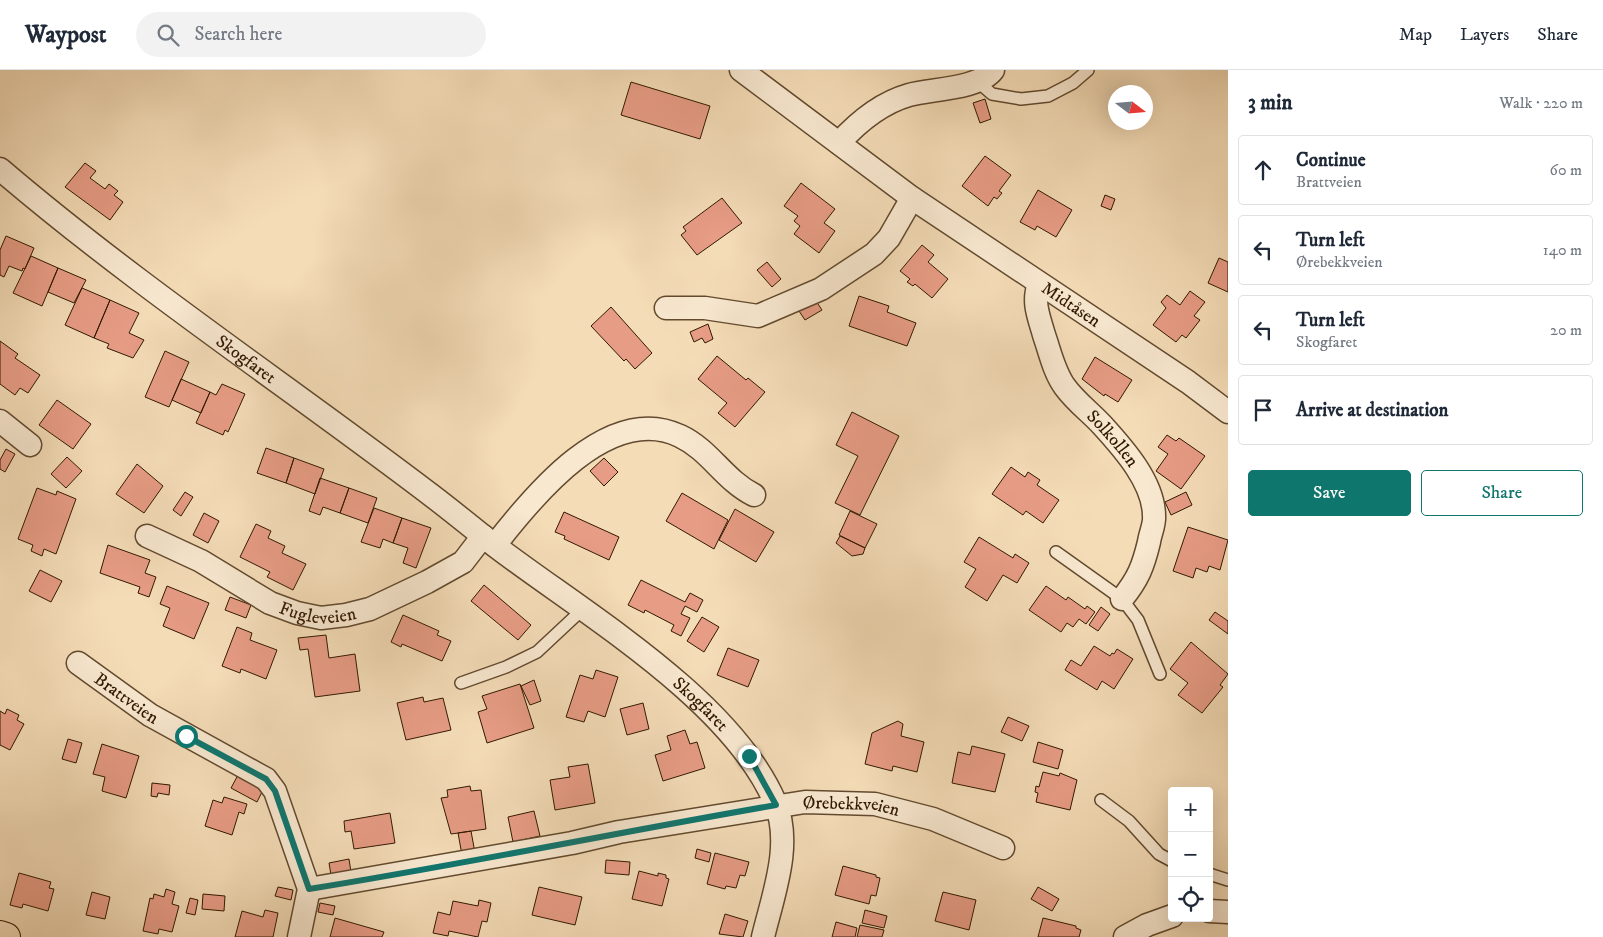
<!DOCTYPE html>
<html lang="en">
<head>
<meta charset="utf-8">
<style>
  body { margin:0; font-family:"IM FELL DW Pica",serif; background:#f2f2f3; color:#1f2937 }
  .controls { position:absolute; right:15px; bottom:15px; display:grid; overflow:hidden; border-radius:5px; box-shadow:0 5px 20px #0002 }
  .controls button { width:45px; height:45px; display:grid; place-items:center; padding:0; border:0; border-bottom:1px solid #e0e1e3; background:#fff; color:#1f2937; font:25px sans-serif }
  .compass { position:absolute; left:1108px; top:15px; width:45px; height:45px; border-radius:50%; background:#fff; box-shadow:0 5px 20px #0002; rotate:106deg }
  .stop { position:absolute; width:15px; height:15px; margin:-11px; border:4px solid #0f766e; border-radius:50%; background:#fff }
  .stop.end { background:#0f766e; border-color:#fff; box-shadow:0 1px 5px #0008 }
  .list { margin:0; padding:0; list-style:none }
  h2 { display:flex; justify-content:space-between; align-items:center; height:65px; margin:0; padding:0 20px; font-size:21px }
  h2 small { font-size:16px; font-weight:400; color:#747a83 }
  .list li { display:grid; grid-template-columns:32px 1fr auto; gap:15px; align-items:center; box-sizing:border-box; height:70px; margin:0 10px 10px; padding:0 10px; border:1px solid #e0e1e3; border-radius:5px }
  .list b { display:block; font-size:19px; white-space:nowrap }
  .list p { margin:0; font-size:16px; white-space:nowrap; color:#747a83 }
  .list em { font-size:16px; font-style:normal; color:#747a83 }
  .actions { display:flex; gap:10px; padding:15px 20px }
  .actions a { flex:1; padding:11px 0; border:1px solid #0f766e; border-radius:5px; text-align:center; font-size:18px; color:#0f766e }
  .actions .main { background:#0f766e; color:#fff }
  .icon { flex:none; width:28px; height:28px; fill:none; stroke:currentColor; stroke-width:2; stroke-linecap:round; stroke-linejoin:round }
  .map { position:relative; flex:none; width:1228px; height:867px; overflow:hidden }
  header { display:flex; align-items:center; gap:30px; box-sizing:border-box; height:70px; padding:0 25px; background:#fff; border-bottom:1px solid #e0e1e3 }
  header strong { font-size:24px }
  nav { display:flex; gap:28px; margin-inline-start:auto; font-size:18px }
  .search { width:350px; height:45px; background:#f2f2f3; display:flex; align-items:center; gap:12px; box-sizing:border-box; padding:0 18px; border-radius:28px; color:#747a83; font-size:19px }
  main { display:flex }
  aside { flex:1; background:#fff }
  .map>svg:first-child { display:block }
  .building { fill:#e79c85; stroke:#311901 }
  .lines { fill:none; stroke-linecap:round; stroke-linejoin:round }
  .service-casing { stroke:#624a2e; stroke-width:14 }
  .minor-casing { stroke:#624a2e; stroke-width:25 }
  .primary-casing { stroke:#311901; stroke-width:30 }
  .service { stroke:#f8e8d0; stroke-width:11 }
  .minor { stroke:#f8e8d0; stroke-width:22 }
  .primary { stroke:#f4dcb7; stroke-width:28 }
  .route { stroke:#0f766e; stroke-width:6 }
  .labels { text-anchor:middle; stroke-width:5; stroke-linejoin:round; paint-order:stroke }
  .street-label { font-size:18px; fill:#311901; stroke:#f8e8d0 }
</style>
</head>
<body>
<header>
<strong>Waypost</strong>
<div class="search"><svg class="icon" aria-label="search" viewBox="0 0 24 24"><circle cx="10" cy="10" r="6"/><path d="M15 15l6 6"/></svg>Search here</div>
<nav><a>Map</a><a>Layers</a><a>Share</a></nav>
</header>
<main>
<div class="map">
<svg width="1228" height="867" viewBox="0 0 1228 867">
  <rect width="100%" height="100%" fill="#f4dcb7"/>
  <filter id="stains"><feTurbulence type="fractalNoise" baseFrequency=".004" numOctaves="4"/><feColorMatrix values="0 0 0 0 .2 0 0 0 0 .09 0 0 0 0 .02 0 0 0 .5 -.17"/></filter>
  <radialGradient id="worn" r=".72"><stop offset=".6" stop-color="#630" stop-opacity="0"/><stop offset="1" stop-color="#630" stop-opacity=".3"/></radialGradient>
  <!-- building -->
  <path class="building" d="M631,12L710,36L700,69L621,45Z
    M985,29L991,49L980,53L973,33Z
    M985,86L1011,105L999,121L1002,123L997,129L994,127L988,136L962,116Z
    M85,93L96,101L90,108L105,119L109,114L118,121L114,125L123,132L110,150L65,117Z
    M801,113L835,139L824,153L835,161L819,183L794,164L800,156L794,151L798,146L784,136Z
    M1038,120L1072,140L1056,167L1037,156L1035,160L1020,152Z
    M1105,125L1115,129L1111,140L1101,136Z
    M722,128L742,153L697,185L681,165L686,161L683,157Z
    M6,166L34,178L25,199L23,198L22,201L9,196L4,207L0,205V180Z
    M922,175L934,185L928,192L948,209L932,228L915,214L913,216L907,212L910,209L900,201Z
    M31,186L58,198L42,236L13,223Z
    M1219,188L1228,192V222L1208,213Z
    M767,192L781,209L772,217L757,200Z
    M58,198L86,210L74,233L48,222Z
    M82,218L110,230L94,268L65,255Z
    M1190,221L1205,232L1194,246L1200,250L1186,268L1182,265L1176,272L1153,255L1166,238L1161,232L1167,225L1180,235Z
    M859,226L889,236L887,242L916,253L907,276L849,256Z
    M110,230L139,243L129,263L144,270L133,288L107,278L109,274L94,268Z
    M816,231L822,240L805,250L799,241Z
    M611,237L652,283L635,299L626,289L624,291L591,256Z
    M708,254L713,269L705,273L702,268L694,272L690,262Z
    M0,271L18,284L15,288L40,305L28,323L20,318L15,325L0,314Z
    M165,281L189,292L169,337L145,327Z
    M717,286L746,310L748,308L765,322L735,357L718,343L727,333L698,309Z
    M1095,287L1132,310L1118,332L1105,324L1104,326L1082,309Z
    M181,309L210,322L201,343L172,330Z
    M222,314L245,324L228,362L225,360L223,365L196,353L210,322L216,325Z
    M57,330L91,354L73,379L39,355Z
    M852,342L899,366L860,445L835,433L858,386L836,375Z
    M1167,365L1176,371L1179,368L1205,386L1181,419L1156,401L1168,384L1158,377Z
    M266,378L294,388L286,413L257,403Z
    M6,379L15,384L5,402L0,399V390Z
    M67,387L82,401L66,418L51,404Z
    M294,388L324,399L315,424L286,413Z
    M604,388L618,402L604,416L590,401Z
    M137,394L163,416L144,443L116,424Z
    M1011,397L1025,407L1028,402L1040,410L1037,415L1059,430L1043,453L1026,441L1023,445L992,424Z
    M320,408L349,418L340,443L323,437L320,445L309,441Z
    M37,418L56,425L57,421L76,429L56,484L44,479L42,486L31,481L33,475L18,469Z
    M349,418L377,428L368,453L340,443Z
    M185,422L193,427L181,446L173,440Z
    M1186,422L1192,435L1171,445L1165,432Z
    M682,423L728,450L714,479L666,451Z
    M374,438L402,448L393,473L383,469L380,478L361,472Z
    M735,439L774,462L756,492L719,470Z
    M850,441L877,454L865,478L839,465Z
    M564,442L619,467L609,490L564,469L565,466L555,462Z
    M204,443L219,451L208,473L193,465Z
    M402,448L431,458L416,498L403,493L408,478L393,473Z
    M256,454L271,461L268,468L285,476L282,483L306,494L293,520L267,507L270,502L240,487Z
    M1188,457L1228,470L1220,500L1209,496L1207,502L1196,498L1193,508L1173,501Z
    M840,466L865,478L863,484L852,486L836,473Z
    M979,467L1013,488L1015,484L1029,493L1017,513L1003,505L987,531L965,517L976,499L964,492Z
    M108,475L150,490L145,503L156,507L149,527L138,523L140,517L100,503Z
    M40,500L62,511L51,532L29,521Z
    M641,510L685,532L690,523L703,530L697,542L685,536L681,544L690,548L681,566L671,561L674,555L645,540L644,543L628,535Z
    M484,515L531,555L518,570L471,531Z
    M167,516L209,533L194,569L163,556L170,538L160,534Z
    M1046,516L1066,530L1068,527L1085,539L1087,536L1095,542L1086,554L1079,549L1073,557L1067,553L1061,562L1029,540Z
    M230,527L251,535L246,548L225,540Z
    M1101,537L1110,544L1098,561L1089,555Z
    M1215,542L1228,551V564L1209,550Z
    M403,545L439,561L437,565L451,571L442,591L402,574L401,577L391,572Z
    M702,547L719,557L704,582L687,571Z
    M237,557L252,563L250,570L277,580L266,609L241,599L240,603L222,596Z
    M326,565L329,588L355,584L360,621L315,627L308,579L300,580L298,568Z
    M1191,572L1228,604L1220,615L1223,617L1202,643L1178,625L1188,613L1170,599Z
    M1094,576L1110,586L1112,583L1114,584L1117,579L1133,589L1114,619L1102,611L1097,620L1065,600L1071,590L1081,596Z
    M728,578L759,590L748,617L717,605Z
    M596,600L618,607L605,647L588,641L584,652L566,647L580,605L593,609Z
    M534,610L541,631L530,635L521,616Z
    M520,614L534,658L487,673L478,642L487,639L482,626Z
    M423,627L424,632L443,628L451,660L406,670L397,633Z
    M643,633L649,659L627,665L620,639Z
    M7,639L19,645L17,650L24,654L10,680L0,675V641L5,644Z
    M1008,647L1029,656L1022,671L1001,662Z
    M898,651L903,654L901,666L924,672L917,702L893,696L892,701L865,694L872,663Z
    M685,660L690,674L697,672L705,698L663,711L655,685L671,680L667,666Z
    M68,669L82,673L76,693L62,689Z
    M1038,672L1063,680L1058,699L1033,692Z
    M102,674L139,686L126,728L102,721L105,707L93,704Z
    M972,676L1005,684L995,722L952,713L958,682L970,685Z
    M588,694L595,733L555,740L550,710L570,707L568,697Z
    M1043,702L1059,706L1060,703L1077,710L1070,740L1036,732L1038,723L1035,722L1036,716L1039,717Z
    M238,705L264,718L257,732L231,718Z
    M152,713L170,715L169,725L158,723L157,727L151,726Z
    M470,716L471,721L481,720L486,759L451,764L441,728L448,727L447,720Z
    M224,727L247,734L244,744L239,742L232,765L205,756L213,730L222,733Z
    M534,741L540,766L513,772L508,747Z
    M390,743L395,773L354,779L351,761L345,762L344,751Z
    M471,761L475,783L462,785L458,763Z
    M697,779L711,783L709,792L695,788Z
    M715,783L749,792L745,806L740,805L736,818L726,816L725,819L707,814Z
    M349,789L351,802L331,805L329,793Z
    M606,790L630,792L629,805L605,803Z
    M843,796L876,805V807L880,808L876,826L871,825L869,834L835,825Z
    M639,801L658,806V803L666,805V808L669,809L662,836L632,829Z
    M19,803L51,812L49,818L54,819L48,841L23,834L22,838L10,835Z
    M278,817L293,820L291,830L275,826Z
    M539,817L582,827L575,855L532,845Z
    M1038,817L1059,829L1052,841L1031,829Z
    M166,819L175,822L172,834L179,836L172,862L159,859L158,864L143,861L150,828L153,829L154,824L164,827Z
    M92,822L110,827L105,849L86,845Z
    M943,822L976,830L969,860L935,851Z
    M203,824L225,826L224,841L202,839Z
    M190,828L198,830L195,845L186,843Z
    M479,830L491,833L487,852L482,851L478,867L449,861L448,866L433,863L438,842L450,845L453,831L478,836Z
    M320,833L335,836L333,845L318,842Z
    M265,840L278,843L273,867H235L242,841L263,847Z
    M865,840L887,846L884,858L862,853Z
    M725,844L748,851L743,867L719,864Z
    M335,848L384,862L382,867H330Z
    M1043,848L1076,856V858L1081,860L1079,867H1038Z
    M836,852L857,858L855,867H832Z
    M860,855L884,860L882,867H857Z"/>
  <g class="lines">
    <!-- service casing -->
    <g class="service-casing">
      <path id="service" d="M977,11L992,24L1021,29L1048,26L1073,13L1088,0
        M1056,482L1122,529L1138,550L1160,604
        M461,613L506,597L537,582L583,539
        M1101,730L1129,751L1159,784L1172,791
        M1209,804L1228,810"/>
    </g>
    <!-- minor casing -->
    <g class="minor-casing">
      <g id="minor">
        <path id="s1" d="M741,0L912,128L1188,312L1228,342"/>
        <path d="M839,73C858,52 881,33 909,25C931,19 979,19 993,0"/>
        <path id="s2" d="M0,99C137,216 288,316 431,425C452,441 473,458 494,475C583,543 730,628 775,732C793,774 773,825 763,867"/>
        <path id="s3" d="M1039,214C1032,232 1039,247 1044,265C1050,282 1054,302 1065,317C1076,332 1090,342 1102,355C1124,379 1154,413 1154,446C1155,454 1150,464 1149,472C1143,497 1138,509 1122,529"/>
        <path d="M666,238H705L758,246L821,219L874,184L889,168L912,128"/>
        <path d="M0,351L30,375"/>
        <path id="s4" d="M147,466L201,491L270,533L297,543L321,548L346,545L370,539L427,512L463,492L483,466"/>
        <path d="M495,475C533,426 609,332 680,366C710,380 724,410 754,425"/>
        <path id="s5" d="M78,593L150,645L266,709L275,721L309,819L299,867"/>
        <path id="s6" d="M309,819L572,773L619,762L805,732L875,734L933,749L1003,778"/>
        <path d="M1209,841L1228,842"/>
        <path d="M1125,867L1147,855L1172,846"/>
      </g>
    </g>
    <!-- primary casing -->
    <g class="primary-casing">
      <path id="primary" d="M0,865L6,867"/>
    </g>
    <!-- service -->
    <use href="#service" class="service"/>
    <!-- minor -->
    <use href="#minor" class="minor"/>
    <!-- primary -->
    <use href="#primary" class="primary"/>
  </g>
  <g class="lines">
    <!-- route -->
    <path class="route" d="M186,666L266,709L275,721L309,819C465,794 620,762 776,735L749,686"/>
  </g>
  <g class="labels">
    <!-- street labels -->
    <g class="street-label">
      <text dy="6" stroke="none"><textPath href="#s1" startOffset="405">Midtåsen</textPath></text>
      <text dy="6" stroke="none"><textPath href="#s2" startOffset="311">Skogfaret</textPath></text>
      <text dy="6" stroke="none"><textPath href="#s3" startOffset="179">Solkollen</textPath></text>
      <text dy="6" stroke="none"><textPath href="#s4" startOffset="190">Fugleveien</textPath></text>
      <text dy="6" stroke="none"><textPath href="#s5" startOffset="60">Brattveien</textPath></text>
      <text dy="6" stroke="none"><textPath href="#s2" startOffset="882">Skogfaret</textPath></text>
      <text dy="6" stroke="none"><textPath href="#s6" startOffset="550">Ørebekkveien</textPath></text>
    </g>
  </g>
  <rect width="100%" height="100%" filter="url(#stains)"/>
  <rect width="100%" height="100%" fill="url(#worn)"/>
</svg>
<div class="controls">
<button>+</button>
<button>−</button>
<button><svg class="icon" aria-label="locate" viewBox="0 0 24 24"><circle cx="12" cy="12" r="6"/><path d="M12 2v4M12 18v4M2 12h4M18 12h4"/></svg></button>
</div>
<svg class="compass" viewBox="-18 -18 36 36"><path d="M0-13l5 13h-10z" fill="#e53935"/><path d="M0 13l5-13h-10z" fill="#747a83"/></svg>
<div class="stop" style="left:186px;top:666px"></div>
<div class="stop end" style="left:749px;top:686px"></div>
</div>
<aside>
<h2>3 min<small>Walk · 220 m</small></h2>
<ul class="list">
<li><svg class="icon" aria-label="ahead" viewBox="0 0 24 24"><path d="M12 20V5M6 11l6-6 6 6"/></svg><div><b>Continue</b><p>Brattveien</p></div><em>60 m</em></li>
<li><svg class="icon" aria-label="left" viewBox="0 0 24 24"><path d="M17 20v-9H6M10 6l-5 5 5 5"/></svg><div><b>Turn left</b><p>Ørebekkveien</p></div><em>140 m</em></li>
<li><svg class="icon" aria-label="left" viewBox="0 0 24 24"><path d="M17 20v-9H6M10 6l-5 5 5 5"/></svg><div><b>Turn left</b><p>Skogfaret</p></div><em>20 m</em></li>
<li><svg class="icon" aria-label="arrive" viewBox="0 0 24 24"><path d="M6 21V4h12l-3 4 3 4H6"/></svg><div><b>Arrive at destination</b></div></li>
</ul>
<div class="actions"><a class="main">Save</a><a>Share</a></div>
</aside>
</main>
</body>
</html>
